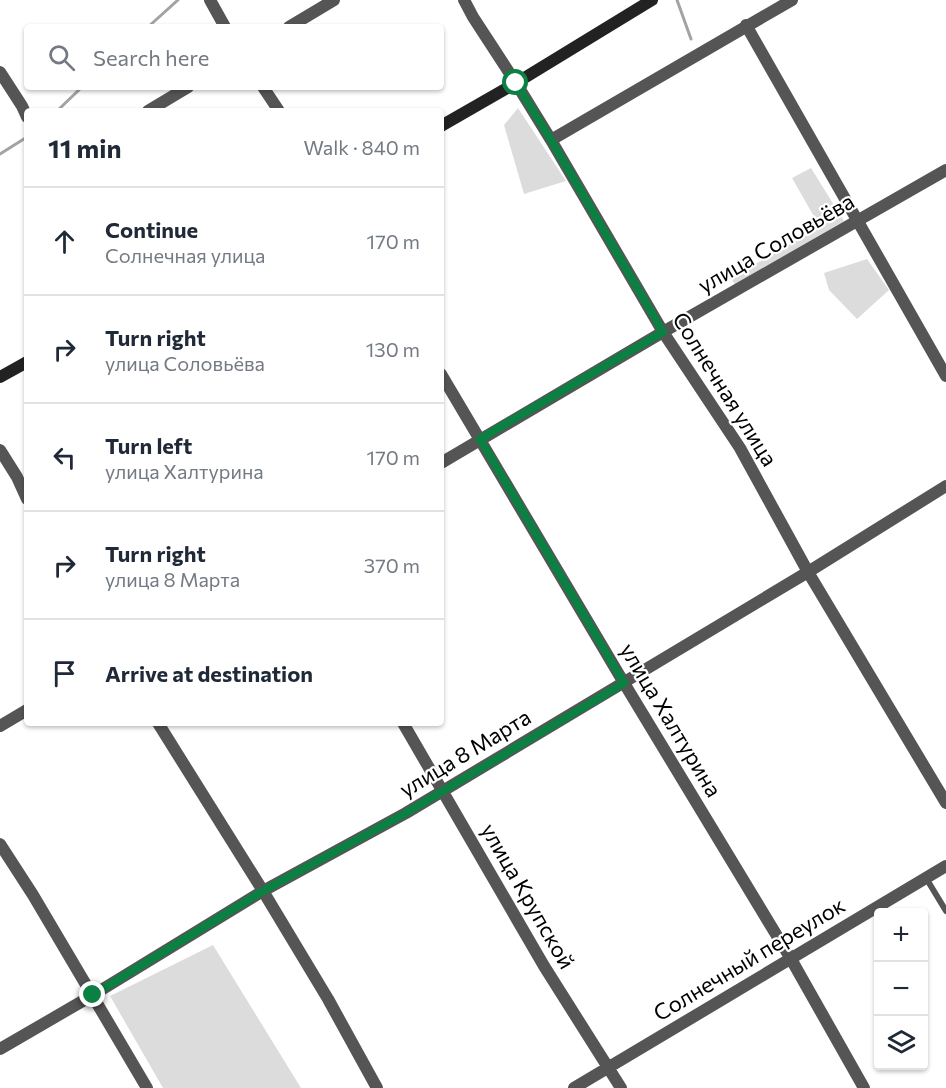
<!DOCTYPE html>
<html lang="en">
<head>
<meta charset="utf-8">
<style>
  body { margin:0; font-family:Commissioner,sans-serif; background:#f6f6f7; color:#1f2937 }
  .controls { position:absolute; right:18px; bottom:18px; display:grid; overflow:hidden; border-radius:6px; box-shadow:0 2px 4px #0004 }
  .controls button { width:54px; height:54px; display:grid; place-items:center; padding:0; border:0; border-bottom:2px solid #e0e1e3; background:#fff; color:#1f2937; font:30px sans-serif }
  .stop { position:absolute; width:18px; height:18px; margin:-14px; border:4px solid #0b8043; border-radius:50%; background:#fff }
  .stop.end { background:#0b8043; border-color:#fff; box-shadow:0 2px 6px #0008 }
  .list { margin:0; padding:0; list-style:none }
  h2 { display:flex; justify-content:space-between; align-items:center; height:78px; margin:0; padding:0 24px; font-size:26px }
  h2 small { font-size:20px; font-weight:400; color:#747a83 }
  .list li { display:grid; grid-template-columns:39px 1fr auto; gap:18px; align-items:center; box-sizing:border-box; height:108px; padding:0 24px; border-top:2px solid #e0e1e3 }
  .list b { display:block; font-size:22px; white-space:nowrap }
  .list p { margin:0; font-size:20px; white-space:nowrap; color:#747a83 }
  .list em { font-size:20px; font-style:normal; color:#747a83 }
  .icon { flex:none; width:33px; height:33px; fill:none; stroke:currentColor; stroke-width:2; stroke-linecap:round; stroke-linejoin:round }
  .map { position:relative; flex:none; width:946px; height:1088px; overflow:hidden }
  .search { position:absolute; background:#fff; box-shadow:0 2px 4px #0004; left:24px; top:24px; width:420px; height:66px; display:flex; align-items:center; gap:15px; box-sizing:border-box; padding:0 21px; border-radius:6px; color:#747a83; font-size:22px }
  .panel { position:absolute; background:#fff; box-shadow:0 2px 4px #0004; left:24px; top:108px; width:420px; height:618px; border-radius:6px }
  .map>svg:first-child { display:block }
  .green { fill:#dcdcdc }
  .lines { fill:none; stroke-linecap:round; stroke-linejoin:round }
  .stream { stroke:#a3a3a3; stroke-width:3 }
  .lane { stroke:#555; stroke-width:6 }
  .street { stroke:#555; stroke-width:12 }
  .secondary { stroke:#222; stroke-width:12 }
  .route { stroke:#0b8043; stroke-width:8 }
  .labels { text-anchor:middle; stroke-width:4.5; stroke-linejoin:round; paint-order:stroke }
  .street-label { font-size:22px; fill:#000; stroke:#fff }
</style>
</head>
<body>
<div class="map">
<svg width="946" height="1088" viewBox="0 0 946 1088">
  <rect width="100%" height="100%" fill="#fff"/>
  <!-- green -->
  <path class="green" d="M518,108L566,181L524,194L504,125Z
    M811,168L844,221L735,285L731,278L820,227L792,178Z
    M867,259L889,290L857,319L829,290L824,273Z
    M213,945L301,1088H163L110,996Z"/>
  <g class="lines">
    <!-- stream -->
    <path class="stream" d="M677,0L691,39
      M148,27L178,0
      M57,111L82,87
      M0,154L27,137"/>
    <!-- lane -->
    <path class="lane" d="M926,878L946,911"/>
    <!-- street -->
    <path class="street" d="M210,0L225,27
      M464,0L473,17L516,83L551,140L663,332L740,448L808,572L946,803
      M746,25L946,376
      M289,27L334,0
      M0,72L22,106L27,117
      M263,87L279,111
      M148,111L188,87
      M551,140L792,0
      M441,374L624,683L791,959L864,1088
      M0,450L17,477L27,499
      M441,463L663,332L946,170
      M158,723L263,891L328,999L377,1088
      M403,723L544,966L621,1088
      M0,726L27,710
      M0,844L33,895L147,1088
      M0,1049L93,995L263,891L406,813L808,572L946,486
      M574,1088L946,866"/>
    <!-- secondary -->
    <path class="secondary" d="M441,126L516,83L652,0
      M0,377L27,362"/>
  </g>
  <g class="lines">
    <!-- route -->
    <path class="route" d="M93,995L263,891L406,813L624,683L480,439L663,332L551,140L516,83"/>
  </g>
  <g class="labels">
    <!-- street labels -->
    <g class="street-label">
      <text transform="translate(776 243) rotate(-30)" y="8">улица Соловьёва</text>
      <text transform="translate(725 389) rotate(58)" y="8">Солнечная улица</text>
      <text transform="translate(671 720) rotate(59)" y="8">улица Халтурина</text>
      <text transform="translate(465 753) rotate(-31)" y="8">улица 8 Марта</text>
      <text transform="translate(528 896) rotate(60)" y="8">улица Крупской</text>
      <text transform="translate(749 959) rotate(-31)" y="8">Солнечный переулок</text>
    </g>
  </g>
</svg>
<div class="controls">
<button>+</button>
<button>−</button>
<button><svg class="icon" aria-label="layers" viewBox="0 0 24 24"><path d="M12 4l9 5-9 5-9-5zM3 14l9 5 9-5"/></svg></button>
</div>
<div class="stop" style="left:516px;top:83px"></div>
<div class="stop end" style="left:93px;top:995px"></div>
<div class="search"><svg class="icon" aria-label="search" viewBox="0 0 24 24"><circle cx="10" cy="10" r="6"/><path d="M15 15l6 6"/></svg>Search here</div>
<section class="panel">
<h2>11 min<small>Walk · 840 m</small></h2>
<ul class="list">
<li><svg class="icon" aria-label="ahead" viewBox="0 0 24 24"><path d="M12 20V5M6 11l6-6 6 6"/></svg><div><b>Continue</b><p>Солнечная улица</p></div><em>170 m</em></li>
<li><svg class="icon" aria-label="right" viewBox="0 0 24 24"><path d="M7 20v-9h11M14 6l5 5-5 5"/></svg><div><b>Turn right</b><p>улица Соловьёва</p></div><em>130 m</em></li>
<li><svg class="icon" aria-label="left" viewBox="0 0 24 24"><path d="M17 20v-9H6M10 6l-5 5 5 5"/></svg><div><b>Turn left</b><p>улица Халтурина</p></div><em>170 m</em></li>
<li><svg class="icon" aria-label="right" viewBox="0 0 24 24"><path d="M7 20v-9h11M14 6l5 5-5 5"/></svg><div><b>Turn right</b><p>улица 8 Марта</p></div><em>370 m</em></li>
<li><svg class="icon" aria-label="arrive" viewBox="0 0 24 24"><path d="M6 21V4h12l-3 4 3 4H6"/></svg><div><b>Arrive at destination</b></div></li>
</ul>
</section>
</div>
</body>
</html>
